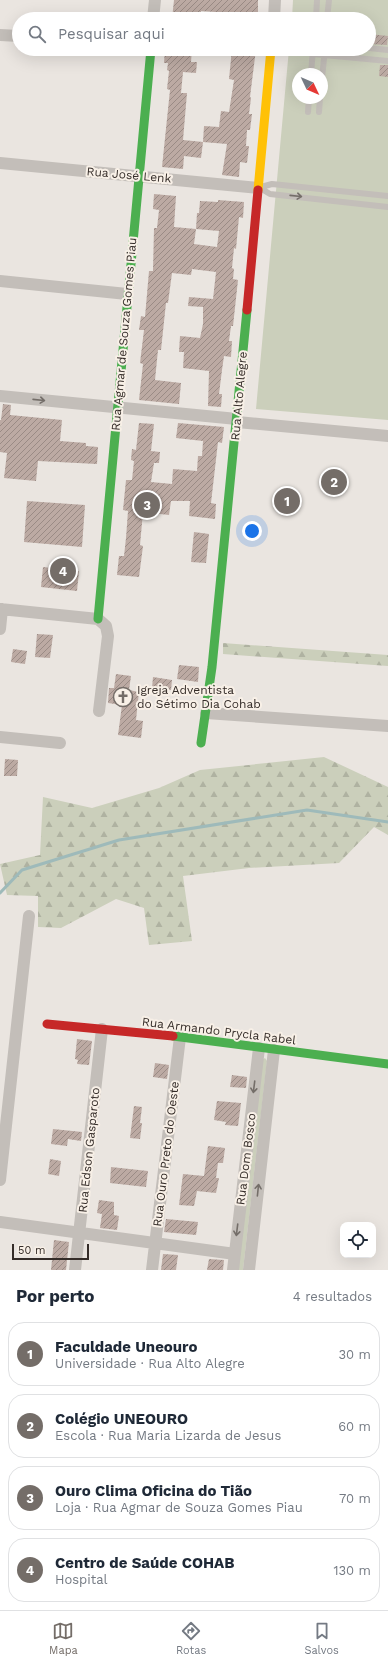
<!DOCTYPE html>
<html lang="pt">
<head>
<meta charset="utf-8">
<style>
  body { margin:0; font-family:"Work Sans",sans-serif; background:#f2f2f3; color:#1f2937 }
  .controls { position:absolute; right:12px; bottom:12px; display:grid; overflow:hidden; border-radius:8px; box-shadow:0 4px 16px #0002 }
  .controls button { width:36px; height:36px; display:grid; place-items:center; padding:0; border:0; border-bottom:1px solid #e0e1e3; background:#fff; color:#1f2937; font:20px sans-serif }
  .compass { position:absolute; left:292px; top:68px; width:36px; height:36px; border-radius:50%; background:#fff; box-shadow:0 4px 16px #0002; rotate:134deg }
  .scale { position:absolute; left:12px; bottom:10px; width:77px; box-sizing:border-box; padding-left:4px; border:2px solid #342c28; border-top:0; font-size:11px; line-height:14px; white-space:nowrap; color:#342c28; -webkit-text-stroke:3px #f8f0e7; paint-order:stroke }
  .you { position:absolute; left:252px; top:531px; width:14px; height:14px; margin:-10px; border:3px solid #fff; border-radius:50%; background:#1a73e8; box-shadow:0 0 0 6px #1a73e833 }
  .badge { display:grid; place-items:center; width:26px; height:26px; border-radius:50%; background:#746d68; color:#fff; font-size:13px; font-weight:700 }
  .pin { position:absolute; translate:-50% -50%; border:2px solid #fff; box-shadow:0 1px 4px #0006 }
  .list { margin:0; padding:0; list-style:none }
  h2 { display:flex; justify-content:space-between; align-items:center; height:52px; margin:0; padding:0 16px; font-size:17px }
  h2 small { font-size:13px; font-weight:400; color:#747a83 }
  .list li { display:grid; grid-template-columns:26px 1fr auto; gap:12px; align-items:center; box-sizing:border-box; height:64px; margin:0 8px 8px; padding:0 8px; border:1px solid #e0e1e3; border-radius:16px }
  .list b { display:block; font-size:15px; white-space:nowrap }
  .list p { margin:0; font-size:13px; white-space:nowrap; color:#747a83 }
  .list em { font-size:13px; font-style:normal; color:#747a83 }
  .icon { flex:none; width:22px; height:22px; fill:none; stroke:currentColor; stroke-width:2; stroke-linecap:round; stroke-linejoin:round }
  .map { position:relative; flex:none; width:388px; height:1270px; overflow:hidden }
  .search { position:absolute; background:#fff; box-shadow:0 4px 16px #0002; left:12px; right:12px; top:12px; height:44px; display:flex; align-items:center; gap:10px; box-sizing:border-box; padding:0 14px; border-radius:22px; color:#747a83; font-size:15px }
  .sheet { height:340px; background:#fff }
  nav { display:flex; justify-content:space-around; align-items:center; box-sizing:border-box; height:56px; border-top:1px solid #e0e1e3; background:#fff; font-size:11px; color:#747a83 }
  nav a { display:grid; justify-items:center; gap:2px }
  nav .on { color:#746d68 }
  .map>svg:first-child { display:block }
  .green { fill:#cbcfbb; fill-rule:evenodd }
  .forest { fill:url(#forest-firs) }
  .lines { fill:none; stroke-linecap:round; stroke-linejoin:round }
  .stream { stroke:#9ebaba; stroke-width:3 }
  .building { fill:url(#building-hatch) }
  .lane { stroke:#c3beb9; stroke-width:6 }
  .street { stroke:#c3beb9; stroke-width:12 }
  .fast { stroke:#4caf50; stroke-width:9 }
  .slow { stroke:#ffc107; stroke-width:9 }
  .jam { stroke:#c62828; stroke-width:9 }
  .oneway { stroke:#746e69 }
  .labels { text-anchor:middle; stroke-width:4; stroke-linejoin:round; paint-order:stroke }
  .street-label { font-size:12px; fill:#342c28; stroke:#f8f0e7 }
  .poi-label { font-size:12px; fill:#342c28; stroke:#f8f0e7; text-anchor:start }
</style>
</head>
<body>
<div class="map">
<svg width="388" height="1270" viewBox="0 0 388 1270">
  <defs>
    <pattern id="forest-firs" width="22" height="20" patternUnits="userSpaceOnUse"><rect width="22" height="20" fill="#cbcfbb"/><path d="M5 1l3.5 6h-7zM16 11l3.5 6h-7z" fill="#afb2a1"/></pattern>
    <pattern id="building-hatch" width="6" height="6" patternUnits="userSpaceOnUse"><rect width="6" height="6" fill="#bcaaa3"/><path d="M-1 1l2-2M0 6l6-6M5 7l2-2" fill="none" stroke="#9a8b85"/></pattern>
  </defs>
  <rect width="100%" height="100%" fill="#eae5e0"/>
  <!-- green -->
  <path class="green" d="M293,0H388V420L256,409L289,49H369V19H292ZM298,74H322V98H298Z
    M265,1058L267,1061L243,1270H237L262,1060Z"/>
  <!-- forest -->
  <path class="forest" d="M223,643L388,655V666L223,654Z
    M324,757L388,787V835L374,827L339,863L249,868L183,876L192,941L149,945L144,908L116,899L61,928L38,927V896L7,895L0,864L40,855L43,797L92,808L159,788L200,770Z"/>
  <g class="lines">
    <!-- stream -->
    <path class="stream" d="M0,893L22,870L119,840L307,810L388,822"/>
  </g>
  <!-- building -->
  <path class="building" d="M174,0H258V15L201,11V19H172Z
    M369,34L388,36L387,45L369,44Z
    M165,49H192L191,62H197L196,73L183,72L181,93H187L183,140L203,142L201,158L184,156L183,169L162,167L170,90L167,89L169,71L167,70L168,63H164Z
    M232,49H256L250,97L251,98L249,114H252L250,130H247L246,146H249L247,163L240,162L239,177L222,175L227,144L203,142L204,126L219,127L221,111L229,112L234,80L229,79Z
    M380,65H388V77L379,76Z
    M154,194L176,196L174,227L196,229L194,244L217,247L219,231L196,229L197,213H199L200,201L218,202V200L244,202L243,218L239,217L236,249L234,248L232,268L234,269L233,279L238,280L233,326H231L229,341H232L231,357L224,356L222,370L219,394H222L221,407L208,406L209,371L183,368L184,352H179L180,336L200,338L203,324V307L188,306L189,297L213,299L216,272L192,269L191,275L172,273L168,303H166L161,350H158L155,380L181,383L179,404L139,400L143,364L140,363L144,330H139L141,316L145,317L149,271H153L154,228H157L159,210L153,209Z
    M3,404L11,405L10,415L62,420L60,441L86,443V446L98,447L97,464L38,461L36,481L4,478L7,453L0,452V420H1Z
    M139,423L154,424L151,451L160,452L159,463H154L151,482L172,484L173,469L197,471L198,456H202L203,441L176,438L178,423L224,427L222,443L218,442L211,503L216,504L215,519L189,516L190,501H171L169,515L143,512L140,545L143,546L139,577L117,575L119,556H124L126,538L128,511L123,510L126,480H132L134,461L131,460L132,449L136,450Z
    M27,501L85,505L82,547L24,542Z
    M194,532L209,534L206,563L191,562Z
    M43,567L79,571L77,591L41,587Z
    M37,634L53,635L50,658L35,657Z
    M13,649L27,651L25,664L11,662Z
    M179,665L199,667L198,682L177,679Z
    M116,674L131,676L129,690L139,692L136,720L143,721L141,738L118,735L122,705L108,703L109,688H114Z
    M153,677L172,680L171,690L152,688Z
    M5,759L18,760L17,776H4Z
    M77,1039L92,1041L89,1065L77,1064L78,1060L75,1059Z
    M155,1063L169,1065L167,1079L153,1077Z
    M232,1075L247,1077L246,1088L230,1087Z
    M217,1101L241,1103L238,1126L225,1125L226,1122L214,1120Z
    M134,1106L142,1107L140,1123H142L140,1139L130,1138Z
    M53,1129L82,1132L81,1141L68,1139L67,1146L51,1144Z
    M208,1146L225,1148L223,1163H218L216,1178H219L216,1193L197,1191L194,1206L179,1205L183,1174L204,1176Z
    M50,1159L61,1161L59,1176L48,1174Z
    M111,1167L148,1171L146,1187L110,1183Z
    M99,1200L114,1202V1215L119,1216L117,1230L100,1228L102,1214L97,1213Z
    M166,1219L198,1222L196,1235L164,1232Z
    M54,1240L69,1242L66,1270H51Z
    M163,1254L178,1255L176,1270H161Z
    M209,1259L224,1260L223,1270H207Z"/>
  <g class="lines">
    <!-- lane -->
    <path class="lane" d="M316,19L317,0
      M327,19L329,0
      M369,48L388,50
      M313,54L388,61
      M311,74L313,49
      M322,78L325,49
      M308,112L309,98
      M319,112L320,98
      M261,187L272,184L388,196
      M260,188L270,194L388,207"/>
    <!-- street -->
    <path class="street" d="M153,19L155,0
      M274,19L275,0
      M0,35L19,36
      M0,163L258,188
      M0,281L127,294
      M0,396L237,419
      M237,422L388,436
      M0,609L98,619L106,626L108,636L99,711
      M0,629L2,609
      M206,713L388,726
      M0,737L60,743
      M0,1180L29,916
      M0,1222L235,1254
      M75,1270L102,1029
      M152,1270L180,1037
      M233,1270L259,1048
      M249,1270L274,1050"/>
    <!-- fast -->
    <path class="fast" d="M98,619L151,49
      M201,743L212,667L247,310
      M173,1036L388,1064"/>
    <!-- slow -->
    <path class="slow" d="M258,190L271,49"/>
    <!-- jam -->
    <path class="jam" d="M247,310L258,190
      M47,1024L173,1036"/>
  </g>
  <!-- one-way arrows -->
  <defs><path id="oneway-shaft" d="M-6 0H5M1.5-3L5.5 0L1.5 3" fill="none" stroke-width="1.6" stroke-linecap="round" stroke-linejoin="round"/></defs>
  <g class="oneway">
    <use href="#oneway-shaft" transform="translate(296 196) rotate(6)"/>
    <use href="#oneway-shaft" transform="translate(39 400) rotate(6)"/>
    <use href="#oneway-shaft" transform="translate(254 1087) rotate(97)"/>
    <use href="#oneway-shaft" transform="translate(258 1190) rotate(-84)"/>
    <use href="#oneway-shaft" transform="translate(237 1230) rotate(97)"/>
  </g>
  <!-- icons -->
  <defs>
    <g id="church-ring" transform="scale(1)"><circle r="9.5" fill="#f8f0e7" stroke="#746d68" stroke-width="1.5"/><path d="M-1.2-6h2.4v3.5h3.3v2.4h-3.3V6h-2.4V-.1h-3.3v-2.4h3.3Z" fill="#746d68"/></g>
  </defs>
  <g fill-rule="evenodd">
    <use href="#church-ring" x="123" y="697"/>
  </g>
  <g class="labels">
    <!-- street labels -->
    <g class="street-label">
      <text transform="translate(129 175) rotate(5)" y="4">Rua José Lenk</text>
      <text transform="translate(124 334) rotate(-85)" y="4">Rua Agmar de Souza Gomes Piau</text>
      <text transform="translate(239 396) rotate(-85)" y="4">Rua Alto Alegre</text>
      <text transform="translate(219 1031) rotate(7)" y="4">Rua Armando Prycla Rabel</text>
      <text transform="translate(89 1150) rotate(-84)" y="4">Rua Edson Gasparoto</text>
      <text transform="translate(166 1154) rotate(-83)" y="4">Rua Ouro Preto do Oeste</text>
      <text transform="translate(246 1159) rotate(-83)" y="4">Rua Dom Bosco</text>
    </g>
    <!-- poi labels -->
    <g class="poi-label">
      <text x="137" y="694">Igreja Adventista<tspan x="137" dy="14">do Sétimo Dia Cohab</tspan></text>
    </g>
  </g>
</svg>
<div class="controls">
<button><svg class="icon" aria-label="locate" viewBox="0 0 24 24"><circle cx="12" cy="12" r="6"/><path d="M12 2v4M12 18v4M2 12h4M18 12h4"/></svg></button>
</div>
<svg class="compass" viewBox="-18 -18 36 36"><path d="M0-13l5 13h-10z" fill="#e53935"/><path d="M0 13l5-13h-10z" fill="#747a83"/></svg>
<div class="scale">50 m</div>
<div class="you"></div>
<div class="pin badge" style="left:287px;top:501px">1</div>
<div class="pin badge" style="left:334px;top:482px">2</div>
<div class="pin badge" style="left:147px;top:505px">3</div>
<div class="pin badge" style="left:63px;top:571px">4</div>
<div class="search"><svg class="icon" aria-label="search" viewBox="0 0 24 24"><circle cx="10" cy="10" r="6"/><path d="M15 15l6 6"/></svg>Pesquisar aqui</div>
</div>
<section class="sheet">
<h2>Por perto<small>4 resultados</small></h2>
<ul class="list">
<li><span class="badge">1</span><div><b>Faculdade Uneouro</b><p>Universidade · Rua Alto Alegre</p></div><em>30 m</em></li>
<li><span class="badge">2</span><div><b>Colégio UNEOURO</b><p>Escola · Rua Maria Lizarda de Jesus</p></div><em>60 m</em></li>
<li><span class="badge">3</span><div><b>Ouro Clima Oficina do Tião</b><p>Loja · Rua Agmar de Souza Gomes Piau</p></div><em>70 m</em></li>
<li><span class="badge">4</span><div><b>Centro de Saúde COHAB</b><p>Hospital</p></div><em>130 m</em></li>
</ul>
</section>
<nav>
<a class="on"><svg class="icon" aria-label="map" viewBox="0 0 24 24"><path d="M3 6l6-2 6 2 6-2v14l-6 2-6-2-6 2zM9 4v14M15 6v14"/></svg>Mapa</a>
<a><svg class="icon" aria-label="directions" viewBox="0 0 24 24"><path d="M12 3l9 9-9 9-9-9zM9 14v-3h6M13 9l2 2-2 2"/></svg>Rotas</a>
<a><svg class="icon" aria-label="saved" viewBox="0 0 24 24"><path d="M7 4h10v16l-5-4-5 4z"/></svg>Salvos</a>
</nav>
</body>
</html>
